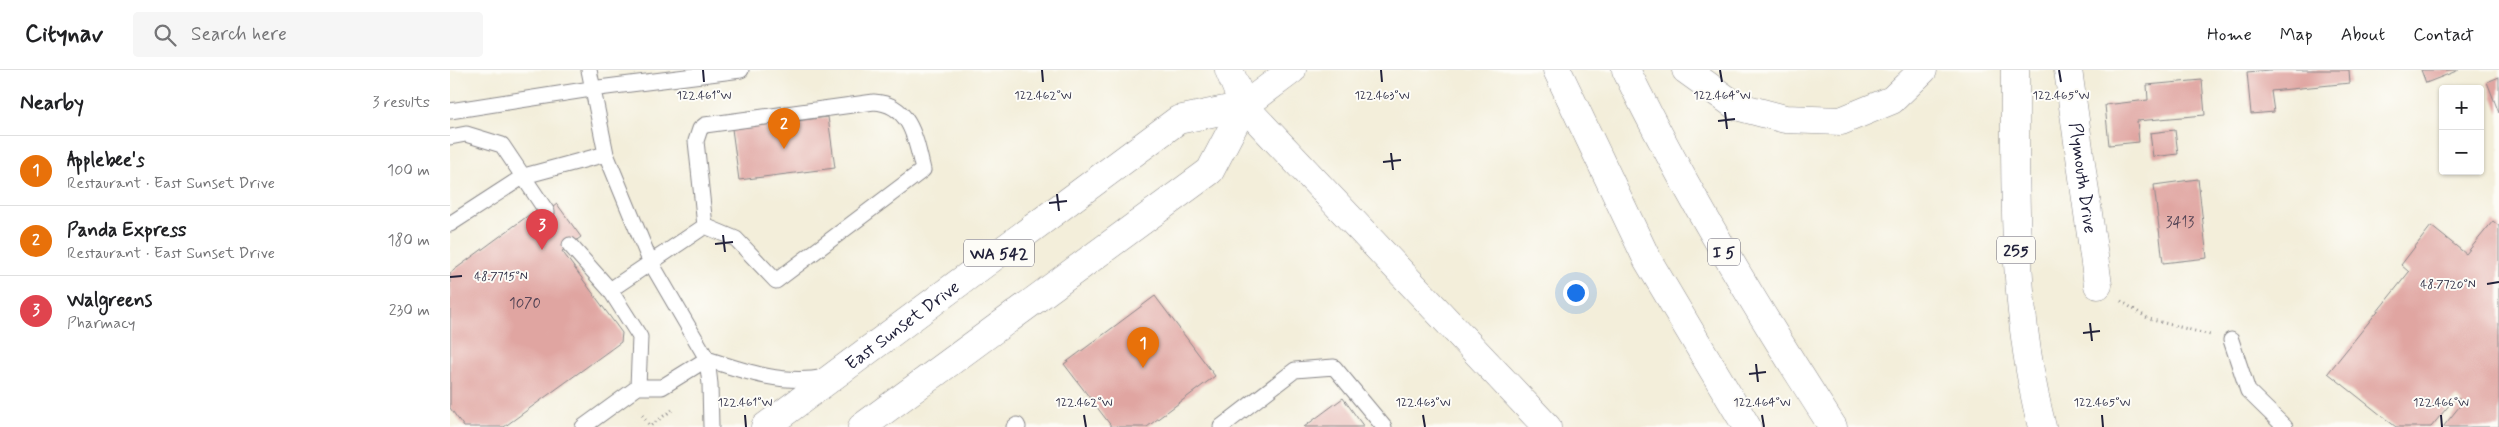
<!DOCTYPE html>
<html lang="en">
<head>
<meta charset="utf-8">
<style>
  body { margin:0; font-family:Mynerve,sans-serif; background:#f6f6f6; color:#202124 }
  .controls { position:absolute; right:15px; top:15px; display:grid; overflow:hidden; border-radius:5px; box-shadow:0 1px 4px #0004 }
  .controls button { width:45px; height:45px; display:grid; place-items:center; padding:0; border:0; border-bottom:1px solid #e0e0e0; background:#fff; color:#202124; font:25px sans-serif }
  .you { position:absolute; left:1125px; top:222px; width:18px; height:18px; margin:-12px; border:4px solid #fff; border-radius:50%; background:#1a73e8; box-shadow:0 0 0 8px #1a73e833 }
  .badge { display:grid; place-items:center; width:32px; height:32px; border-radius:50%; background:#0b8043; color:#fff; font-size:16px; font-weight:700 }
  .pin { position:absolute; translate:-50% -41px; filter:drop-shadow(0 1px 2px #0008) }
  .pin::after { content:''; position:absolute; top:26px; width:18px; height:15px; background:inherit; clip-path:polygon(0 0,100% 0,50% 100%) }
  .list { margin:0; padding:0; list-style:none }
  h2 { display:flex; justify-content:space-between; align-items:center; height:65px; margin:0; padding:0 20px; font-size:21px }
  h2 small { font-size:16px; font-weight:400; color:#757577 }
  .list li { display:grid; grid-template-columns:32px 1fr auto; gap:15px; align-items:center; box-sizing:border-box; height:70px; padding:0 20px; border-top:1px solid #e0e0e0 }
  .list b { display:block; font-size:19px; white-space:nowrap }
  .list p { margin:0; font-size:16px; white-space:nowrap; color:#757577 }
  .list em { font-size:16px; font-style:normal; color:#757577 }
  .icon { flex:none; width:28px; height:28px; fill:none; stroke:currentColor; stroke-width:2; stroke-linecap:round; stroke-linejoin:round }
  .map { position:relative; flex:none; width:2049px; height:357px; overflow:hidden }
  header { display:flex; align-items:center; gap:30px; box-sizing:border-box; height:70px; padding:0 25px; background:#fff; border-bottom:1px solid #e0e0e0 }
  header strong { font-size:24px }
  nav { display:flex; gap:28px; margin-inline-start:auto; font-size:18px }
  .search { width:350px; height:45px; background:#f6f6f6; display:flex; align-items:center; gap:12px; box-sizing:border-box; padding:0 18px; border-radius:5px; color:#757577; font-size:19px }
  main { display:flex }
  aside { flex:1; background:#fff }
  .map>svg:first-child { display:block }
  .building { fill:#e0a5a1 }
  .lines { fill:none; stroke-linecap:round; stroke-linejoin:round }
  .lane-casing { stroke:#8a888a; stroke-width:17 }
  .street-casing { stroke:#8a888a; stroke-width:29 }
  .primary-casing { stroke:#8a888a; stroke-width:29 }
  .highway-casing { stroke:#8a888a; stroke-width:29 }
  .path { stroke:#8a888a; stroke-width:3; stroke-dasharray:1 4; stroke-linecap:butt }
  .lane { stroke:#fff; stroke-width:15 }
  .street { stroke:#fff; stroke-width:28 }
  .primary { stroke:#fff; stroke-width:28 }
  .highway { stroke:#fff; stroke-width:28 }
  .ticks { fill:none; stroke:#22223b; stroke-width:2 }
  .labels { text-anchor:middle; stroke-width:4; stroke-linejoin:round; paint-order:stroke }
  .number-label { font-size:15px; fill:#524354 }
  .shield { fill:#fdfcf7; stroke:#646373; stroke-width:1 }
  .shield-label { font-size:16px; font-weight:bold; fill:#22223b }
  .street-label { font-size:18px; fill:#22223b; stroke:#fdfcf7 }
  .ticks-label { font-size:12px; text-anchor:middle; fill:#22223b; stroke:#fdfcf7; stroke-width:4; stroke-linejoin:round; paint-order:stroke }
</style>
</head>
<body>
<header>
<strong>Citynav</strong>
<div class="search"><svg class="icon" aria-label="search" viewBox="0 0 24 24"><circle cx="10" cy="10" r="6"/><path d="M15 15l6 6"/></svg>Search here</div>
<nav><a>Home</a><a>Map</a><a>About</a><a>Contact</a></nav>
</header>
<main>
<aside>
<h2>Nearby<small>3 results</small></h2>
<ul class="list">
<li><span class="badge" style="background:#e8710a">1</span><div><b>Applebee's</b><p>Restaurant · East Sunset Drive</p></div><em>100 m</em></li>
<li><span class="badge" style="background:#e8710a">2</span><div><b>Panda Express</b><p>Restaurant · East Sunset Drive</p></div><em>180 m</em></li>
<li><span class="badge" style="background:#e0444e">3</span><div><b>Walgreens</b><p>Pharmacy</p></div><em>230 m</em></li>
</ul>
</aside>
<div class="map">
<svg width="2049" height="357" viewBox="0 0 2049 357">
  <rect width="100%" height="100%" fill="#fdfcf7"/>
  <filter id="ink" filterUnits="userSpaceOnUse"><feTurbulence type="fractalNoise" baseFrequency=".02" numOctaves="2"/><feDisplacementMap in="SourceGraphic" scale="10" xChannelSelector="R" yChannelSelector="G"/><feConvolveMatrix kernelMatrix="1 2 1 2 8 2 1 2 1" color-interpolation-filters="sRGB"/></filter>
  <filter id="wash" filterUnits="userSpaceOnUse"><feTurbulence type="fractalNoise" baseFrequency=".0096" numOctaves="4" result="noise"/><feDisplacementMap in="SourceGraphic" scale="20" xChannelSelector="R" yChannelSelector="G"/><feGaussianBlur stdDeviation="1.12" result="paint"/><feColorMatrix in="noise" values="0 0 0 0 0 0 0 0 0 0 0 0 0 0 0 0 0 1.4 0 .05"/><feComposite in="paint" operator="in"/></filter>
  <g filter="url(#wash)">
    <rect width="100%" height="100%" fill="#f3eeda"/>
    <g id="blocks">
      <!-- building -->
      <path class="building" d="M1819,0H1899L1900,13L1821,21L1824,42L1801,44L1797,2Z
        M1971,0H2009L1976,13Z
        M2049,7V43L2037,12Z
        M1752,10L1755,45L1687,51L1689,72L1659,75L1655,35L1698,30L1697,15Z
        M378,47L385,98L289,110L282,59Z
        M1725,60L1728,84L1703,87L1700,63Z
        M1748,109L1757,188L1713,193L1704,115Z
        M107,134L131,167L112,181L172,263L171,272L54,357H14L0,338V203L83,142L87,149Z
        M2043,151L2049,156V357H1993L2013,332L2006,327L1981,357H1946L1878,303L1959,202L1951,195L1981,156L2016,184Z
        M705,226L765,306L697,357H662L614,294Z
        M893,328L914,357H854Z"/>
    </g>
  </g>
  <g filter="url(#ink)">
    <use href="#blocks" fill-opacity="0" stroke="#8a888a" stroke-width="1"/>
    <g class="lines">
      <!-- lane casing -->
      <g class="lane-casing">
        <path id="lane" d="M139,0L156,84L200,191L257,289L260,314L261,357
          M424,32C461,34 466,71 473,100L326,211L286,169L255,156L246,71L250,59L255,55Z
          M0,41L141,19L291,0
          M0,67L16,64L52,75L97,142
          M0,154L74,106L156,84
          M120,175L160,220
          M1781,270L1798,321L1835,357
          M188,317L190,267L160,220L255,156
          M133,357L188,317H212L257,289C296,302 334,315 375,307
          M564,357L567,355L568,357
          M771,357L845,300L884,297L934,357"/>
      </g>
      <!-- street casing -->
      <g class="street-casing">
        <g id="street">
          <path id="s1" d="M1618,0L1648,215"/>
        </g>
      </g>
      <!-- primary casing -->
      <g class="primary-casing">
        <g id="primary">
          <path id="s2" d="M315,357L728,50L794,36L842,0"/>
          <path d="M412,357L760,101L794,36"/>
        </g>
      </g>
      <!-- highway casing -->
      <g class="highway-casing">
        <path id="highway" d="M779,0L794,36L1097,357
          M1107,0L1197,189L1297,357
          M1176,0C1237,124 1308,241 1383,357
          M1236,0L1286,36L1335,49L1391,51L1442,30L1473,0
          M1565,0C1565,120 1562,240 1592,357"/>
      </g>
      <!-- path -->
      <path class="path" d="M1671,231L1699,249L1760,265
        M192,345L200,356L222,340"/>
      <!-- lane -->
      <use href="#lane" class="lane"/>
      <!-- street -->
      <use href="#street" class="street"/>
      <!-- primary -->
      <use href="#primary" class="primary"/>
      <!-- highway -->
      <use href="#highway" class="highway"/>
    </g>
  </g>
  <!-- ticks -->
  <path class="ticks" d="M253,0L254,12M592,0L593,12M931,0L932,12M1270,0L1272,12M1609,0L1611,12M1275,42L1277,59M1268,51L1285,49M941,83L943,100M933,92L951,90M607,124L609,141M599,133L617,131M273,165L275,182M265,174L283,172M0,207L12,206M2037,214L2049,212M1640,253L1642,271M1633,263L1650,261M1306,294L1308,312M1299,304L1316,302M295,345L296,357M634,345L636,357M973,345L975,357M1312,345L1314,357M1652,345L1653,357M1991,345L1992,357"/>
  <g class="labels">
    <!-- number labels -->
    <g class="number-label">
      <text x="1730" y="157">3413</text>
      <text x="75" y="238">1070</text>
    </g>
    <!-- shield labels -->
    <g class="shield">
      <rect x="1547" y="166.5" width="38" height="27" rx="4"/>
      <rect x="1258" y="168.5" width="32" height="27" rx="4"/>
      <rect x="514" y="169.5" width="70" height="27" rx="4"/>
    </g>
    <g class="shield-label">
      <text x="1566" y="186">255</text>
      <text x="1274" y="188">I 5</text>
      <text x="549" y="189">WA 542</text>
    </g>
    <!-- street labels -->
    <g class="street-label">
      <text dy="6" stroke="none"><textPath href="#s1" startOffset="109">Plymouth Drive</textPath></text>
      <text dy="6" stroke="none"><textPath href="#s2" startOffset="171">East Sunset Drive</textPath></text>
    </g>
  </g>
  <g class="ticks-label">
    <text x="254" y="29">122.461°W</text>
    <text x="593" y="29">122.462°W</text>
    <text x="932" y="29">122.463°W</text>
    <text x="1272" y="29">122.464°W</text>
    <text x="1611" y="29">122.465°W</text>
    <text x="51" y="210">48.7715°N</text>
    <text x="1998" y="218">48.7720°N</text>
    <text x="295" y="336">122.461°W</text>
    <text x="634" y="336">122.462°W</text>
    <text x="973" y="336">122.463°W</text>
    <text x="1312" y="336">122.464°W</text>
    <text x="1652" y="336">122.465°W</text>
    <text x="1991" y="336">122.466°W</text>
  </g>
</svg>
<div class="controls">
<button>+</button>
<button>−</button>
</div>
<div class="you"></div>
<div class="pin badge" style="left:693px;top:298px;background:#e8710a">1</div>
<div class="pin badge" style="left:334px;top:79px;background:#e8710a">2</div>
<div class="pin badge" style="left:92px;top:180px;background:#e0444e">3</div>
</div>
</main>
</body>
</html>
